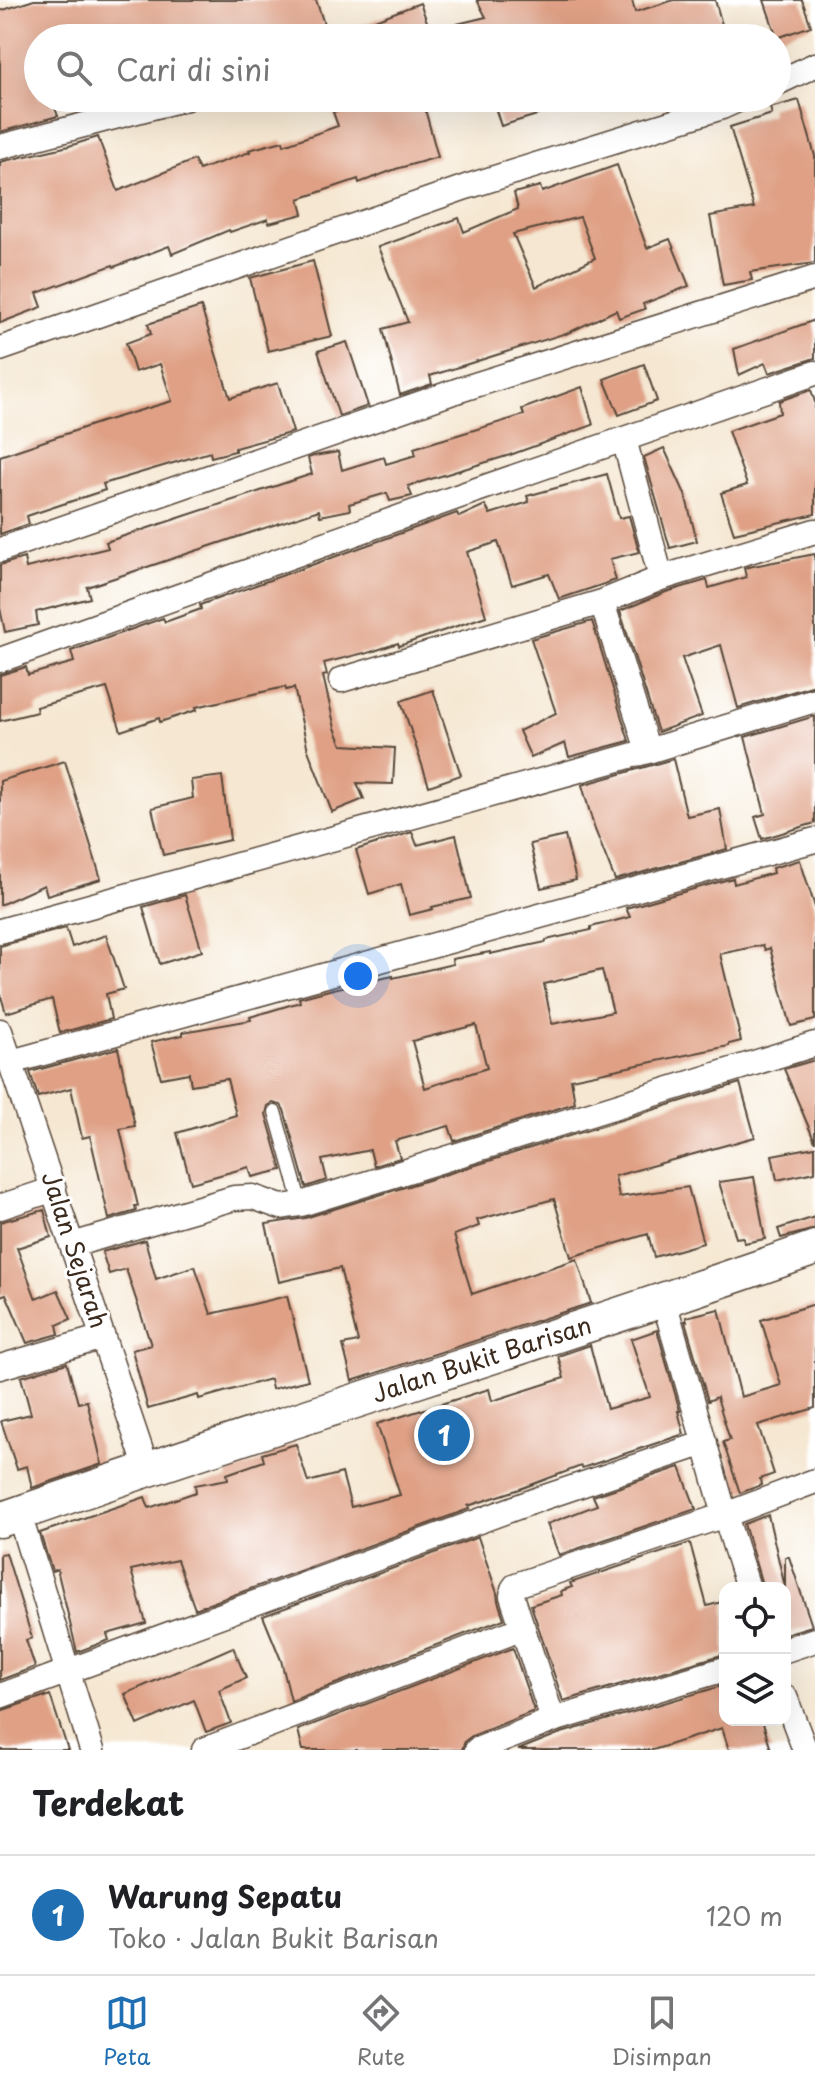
<!DOCTYPE html>
<html lang="id">
<head>
<meta charset="utf-8">
<style>
  body { margin:0; font-family:"Playpen Sans",sans-serif; background:#f6f6f6; color:#202124 }
  .controls { position:absolute; right:24px; bottom:24px; display:grid; overflow:hidden; border-radius:16px; box-shadow:0 8px 32px #0002 }
  .controls button { width:72px; height:72px; display:grid; place-items:center; padding:0; border:0; border-bottom:2px solid #e0e0e0; background:#fff; color:#202124; font:40px sans-serif }
  .you { position:absolute; left:358px; top:976px; width:28px; height:28px; margin:-20px; border:6px solid #fff; border-radius:50%; background:#1a73e8; box-shadow:0 0 0 12px #1a73e833 }
  .badge { display:grid; place-items:center; width:52px; height:52px; border-radius:50%; background:#1f6fb2; color:#fff; font-size:26px; font-weight:700 }
  .pin { position:absolute; translate:-50% -50%; border:4px solid #fff; box-shadow:0 2px 8px #0006 }
  .list { margin:0; padding:0; list-style:none }
  h2 { display:flex; justify-content:space-between; align-items:center; height:104px; margin:0; padding:0 32px; font-size:34px }
  h2 small { font-size:26px; font-weight:400; color:#757577 }
  .list li { display:grid; grid-template-columns:52px 1fr auto; gap:24px; align-items:center; box-sizing:border-box; height:120px; padding:0 32px; border-top:2px solid #e0e0e0 }
  .list b { display:block; font-size:30px; white-space:nowrap }
  .list p { margin:0; font-size:26px; white-space:nowrap; color:#757577 }
  .list em { font-size:26px; font-style:normal; color:#757577 }
  .icon { flex:none; width:44px; height:44px; fill:none; stroke:currentColor; stroke-width:2; stroke-linecap:round; stroke-linejoin:round }
  .map { position:relative; flex:none; width:815px; height:1750px; overflow:hidden }
  .search { position:absolute; background:#fff; box-shadow:0 8px 32px #0002; left:24px; right:24px; top:24px; height:88px; display:flex; align-items:center; gap:20px; box-sizing:border-box; padding:0 28px; border-radius:44px; color:#757577; font-size:30px }
  .sheet { height:224px; background:#fff }
  nav { display:flex; justify-content:space-around; align-items:center; box-sizing:border-box; height:112px; border-top:2px solid #e0e0e0; background:#fff; font-size:22px; color:#757577 }
  nav a { display:grid; justify-items:center; gap:4px }
  nav .on { color:#1f6fb2 }
  .map>svg:first-child { display:block }
  .building { fill:#dfa085; fill-rule:evenodd }
  .lines { fill:none; stroke-linecap:round; stroke-linejoin:round }
  .lane-casing { stroke:#574639; stroke-width:15 }
  .street-casing { stroke:#574639; stroke-width:27 }
  .secondary-casing { stroke:#574639; stroke-width:37 }
  .lane { stroke:#fff; stroke-width:12 }
  .street { stroke:#fff; stroke-width:24 }
  .secondary { stroke:#fff; stroke-width:34 }
  .labels { text-anchor:middle; stroke-width:6; stroke-linejoin:round; paint-order:stroke }
  .street-label { font-size:24px; fill:#3b2a1e; stroke:#fff }
</style>
</head>
<body>
<div class="map">
<svg width="815" height="1750" viewBox="0 0 815 1750">
  <rect width="100%" height="100%" fill="#fff"/>
  <filter id="ink" filterUnits="userSpaceOnUse"><feTurbulence type="fractalNoise" baseFrequency=".0125" numOctaves="2"/><feDisplacementMap in="SourceGraphic" scale="16" xChannelSelector="R" yChannelSelector="G"/><feConvolveMatrix kernelMatrix="1 2 1 2 8 2 1 2 1" color-interpolation-filters="sRGB"/></filter>
  <filter id="wash" filterUnits="userSpaceOnUse"><feTurbulence type="fractalNoise" baseFrequency=".006" numOctaves="4" result="noise"/><feDisplacementMap in="SourceGraphic" scale="32" xChannelSelector="R" yChannelSelector="G"/><feGaussianBlur stdDeviation="1.8" result="paint"/><feColorMatrix in="noise" values="0 0 0 0 0 0 0 0 0 0 0 0 0 0 0 0 0 1.4 0 .05"/><feComposite in="paint" operator="in"/></filter>
  <g filter="url(#wash)">
    <rect width="100%" height="100%" fill="#f5e7d1"/>
    <g id="blocks">
      <!-- building -->
      <path class="building" d="M34,0H316L327,33L312,38H284L281,31L259,38H38V98H51L58,116L0,132V11Z
        M477,0H632L635,12L674,0H715L723,28L689,38H433L432,30L486,17Z
        M764,0H802L811,26L777,38Z
        M420,3L433,38H333L332,36Z
        M371,98H422L438,157L396,169L359,183L358,179L299,199L303,214L269,223L268,219L230,232L229,230L172,254L169,246L114,267L113,265L37,293L42,307L0,323V162L69,146L98,137L118,191L194,160L199,170L250,152L249,150L283,141L284,145L338,126L333,112Z
        M492,98H535L540,114L501,126Z
        M799,100L815,156V263L750,272L752,280L723,285L710,216L754,208L730,127L772,114L770,108Z
        M617,165L647,248L670,239L689,286L643,304L645,309L619,318L616,310L566,334V333L430,376L432,384L400,395L383,329L408,322L378,247L459,218L464,232L518,209L514,193L540,186L542,192ZM580,217L595,258L536,287L513,234Z
        M313,261L332,336L268,351L250,278Z
        M201,307L230,398L278,383L293,432L235,448V451L211,457L210,452L103,484L105,490L27,516L29,524L0,534V456L101,422L172,401L160,364L135,372L126,343L151,334L148,324Z
        M815,320V358L769,373L765,363L739,375L734,349Z
        M347,342L368,406L339,416L318,351Z
        M644,364L657,401L619,415L604,379Z
        M582,387L593,425L510,455L408,486L412,496L390,501L387,493L349,504L350,510L320,516L319,510L87,587L90,598L36,612L38,625L5,632L0,608V565L24,558L26,568L108,548L106,542L312,474L308,458L314,456L338,452L342,470L384,457L386,464L416,455L414,448L524,415L522,409Z
        M811,390L815,402V514L734,533L721,493L747,485L728,431L780,413L779,401Z
        M664,448L685,494L697,541L670,548L644,457Z
        M607,474L619,518L629,516L639,552L610,559L616,580L559,599L549,574L512,585L498,542L467,552L486,616L399,646L398,643L365,654L364,653L324,663L327,675L323,676L335,728L342,745L395,748L393,784L357,783L364,799L332,812L308,750L294,688L286,690L285,687L196,707L197,710L160,722L159,718L121,731L107,688L36,707L37,712L0,721V675L26,667L28,675L74,662L71,651L163,618L165,622L201,609L200,605L457,513L459,517L485,505L490,514L529,502L527,496Z
        M815,554V685L738,708L721,645L682,658L702,716L658,732L620,611L666,592L707,580L709,588L746,577L744,568L748,567Z
        M592,621L629,741L569,757L565,743L531,758L519,731L556,713L531,639Z
        M433,690L461,775L429,786L401,701Z
        M815,716V823L762,839L755,817L765,814L745,737Z
        M673,759L687,816L720,809L727,849L615,880L594,827L582,785Z
        M65,761L101,879L47,895L44,885L0,905V781Z
        M222,776L230,840L163,855L152,808L193,798L191,780Z
        M412,832L417,845L456,835L471,898L432,907L433,909L409,915L401,884L369,894L356,850Z
        M565,836L576,880L541,888L530,844Z
        M800,860L815,907V1020L791,1026L770,948L765,950L763,945L720,954L741,1041L729,1044V1046L571,1079L575,1103L454,1141L449,1126L395,1141L400,1158L374,1166L370,1150L322,1160L327,1180L306,1187L284,1110L281,1105L273,1103L268,1106L266,1114L282,1170L252,1177L249,1167L191,1183L177,1133L236,1115L227,1079L191,1085L189,1073L161,1078L151,1042L183,1035V1032L251,1020L250,1017L300,1002L299,998L333,989L393,976V978L453,964L452,959L490,952V954L546,942V940L591,930V927L630,917L626,908L733,878L734,884L773,873L772,868ZM602,970L613,1012L552,1024L544,984ZM476,1025L487,1068L425,1088L412,1041Z
        M185,895L202,951L160,964L143,907Z
        M66,928L72,947L106,935L124,989L106,994L111,1019L60,1033L52,999L6,1013L0,993V946Z
        M118,1048L135,1126L120,1129L138,1206H135L136,1211L109,1219L90,1136L82,1138L71,1088L38,1097L30,1072Z
        M815,1060V1142L784,1069Z
        M740,1083L755,1137L615,1176L619,1197L688,1187L703,1243L654,1257L648,1234L571,1257L554,1199L477,1220L479,1226L454,1235L472,1294L577,1259L591,1303L352,1381L343,1345L358,1342L340,1268L279,1282L266,1224L305,1218Z
        M815,1147V1172L777,1180L772,1155Z
        M754,1177L765,1239L744,1243L743,1237L736,1238L719,1182Z
        M44,1210L51,1237L17,1248L36,1299L58,1290L71,1319L57,1325L59,1334L27,1343L6,1294L0,1296V1222Z
        M815,1217V1229L781,1238L778,1229Z
        M145,1240L156,1279L195,1266L211,1314L287,1296L308,1380L272,1389L270,1379L199,1399L198,1395L148,1409L132,1350L151,1345L126,1269L109,1274L102,1252Z
        M815,1304V1408L758,1425L774,1474L760,1479L761,1485L740,1493L723,1442L730,1440L717,1397L708,1401L685,1321H687L686,1317L719,1309L741,1397L781,1385L761,1320Z
        M657,1330L680,1411H678L684,1434L582,1468L581,1466L520,1489L468,1506L469,1509L195,1609L177,1560L131,1570L146,1623L107,1634L109,1640L77,1652L57,1569L52,1571L40,1533L145,1497L149,1508L196,1492L195,1485L228,1479L227,1474L264,1461L262,1454L296,1444L308,1482L342,1473L351,1507L400,1495L377,1424L489,1389L492,1401L564,1378L558,1356L590,1345L607,1409L650,1397L631,1339Z
        M67,1363L78,1403L87,1401L102,1464L32,1488L27,1466L17,1469L1,1421L31,1414L21,1377Z
        M680,1467L696,1509L559,1555L547,1524L597,1505L593,1496Z
        M768,1515L785,1587V1557H789L812,1626L785,1634V1588H763L744,1524Z
        M478,1537L497,1593L498,1601L504,1619L291,1701L281,1660L263,1616Z
        M690,1543L707,1606L725,1601V1654L563,1701L531,1605L562,1595L561,1591L572,1587L570,1583Z
        M6,1553L32,1638L26,1640L35,1667L0,1680V1554Z
        M233,1647L246,1678L219,1690L231,1723L206,1732L194,1700L138,1725L125,1694Z
        M513,1648L534,1711L472,1736L465,1741L462,1750H303L298,1730Z
        M725,1685V1720H762L771,1750H729L722,1728L653,1750H518L558,1734Z
        M50,1695L68,1750H0V1711L45,1696V1697Z"/>
    </g>
  </g>
  <g filter="url(#ink)">
    <use href="#blocks" fill-opacity="0" stroke="#574639" stroke-width="2"/>
    <g class="lines">
      <!-- lane casing -->
      <g class="lane-casing">
        <path id="lane" d="M275,1112L301,1204"/>
      </g>
      <!-- street casing -->
      <g class="street-casing">
        <path id="street" d="M777,83L815,65
          M0,147L187,98
          M0,349L466,187L722,107L742,98
          M624,439L661,578
          M0,550L456,391L815,278
          M602,602L648,751
          M0,660L468,493L815,373
          M341,680L602,602L661,578L815,531
          M0,931L648,751L815,700
          M0,1031L147,1469
          M11,1062L815,840
          M0,1207L54,1189
          M72,1245L234,1198L253,1197L281,1207L301,1204L815,1044
          M664,1301L725,1515L748,1588
          M0,1367L103,1337
          M19,1514L92,1750
          M785,1650L815,1640
          M0,1696L542,1498L705,1443
          M785,1697L805,1750
          M553,1720L512,1596L513,1589L516,1585L725,1515L815,1481
          M204,1750L523,1628
          M477,1750L553,1720L725,1669"/>
      </g>
      <!-- secondary casing -->
      <g class="secondary-casing">
        <path id="secondary" d="M0,1520C270,1425 545,1343 815,1248"/>
      </g>
      <!-- lane -->
      <use href="#lane" class="lane"/>
      <!-- street -->
      <use href="#street" class="street"/>
      <!-- secondary -->
      <use href="#secondary" class="secondary"/>
    </g>
  </g>
  <g class="labels">
    <!-- street labels -->
    <g class="street-label">
      <text transform="translate(74 1250) rotate(72)" y="8">Jalan Sejarah</text>
      <text transform="translate(482 1360) rotate(-18)" y="8">Jalan Bukit Barisan</text>
    </g>
  </g>
</svg>
<div class="controls">
<button><svg class="icon" aria-label="locate" viewBox="0 0 24 24"><circle cx="12" cy="12" r="6"/><path d="M12 2v4M12 18v4M2 12h4M18 12h4"/></svg></button>
<button><svg class="icon" aria-label="layers" viewBox="0 0 24 24"><path d="M12 4l9 5-9 5-9-5zM3 14l9 5 9-5"/></svg></button>
</div>
<div class="you"></div>
<div class="pin badge" style="left:444px;top:1435px">1</div>
<div class="search"><svg class="icon" aria-label="search" viewBox="0 0 24 24"><circle cx="10" cy="10" r="6"/><path d="M15 15l6 6"/></svg>Cari di sini</div>
</div>
<section class="sheet">
<h2>Terdekat<small></small></h2>
<ul class="list">
<li><span class="badge">1</span><div><b>Warung Sepatu</b><p>Toko · Jalan Bukit Barisan</p></div><em>120 m</em></li>
</ul>
</section>
<nav>
<a class="on"><svg class="icon" aria-label="map" viewBox="0 0 24 24"><path d="M3 6l6-2 6 2 6-2v14l-6 2-6-2-6 2zM9 4v14M15 6v14"/></svg>Peta</a>
<a><svg class="icon" aria-label="directions" viewBox="0 0 24 24"><path d="M12 3l9 9-9 9-9-9zM9 14v-3h6M13 9l2 2-2 2"/></svg>Rute</a>
<a><svg class="icon" aria-label="saved" viewBox="0 0 24 24"><path d="M7 4h10v16l-5-4-5 4z"/></svg>Disimpan</a>
</nav>
</body>
</html>
